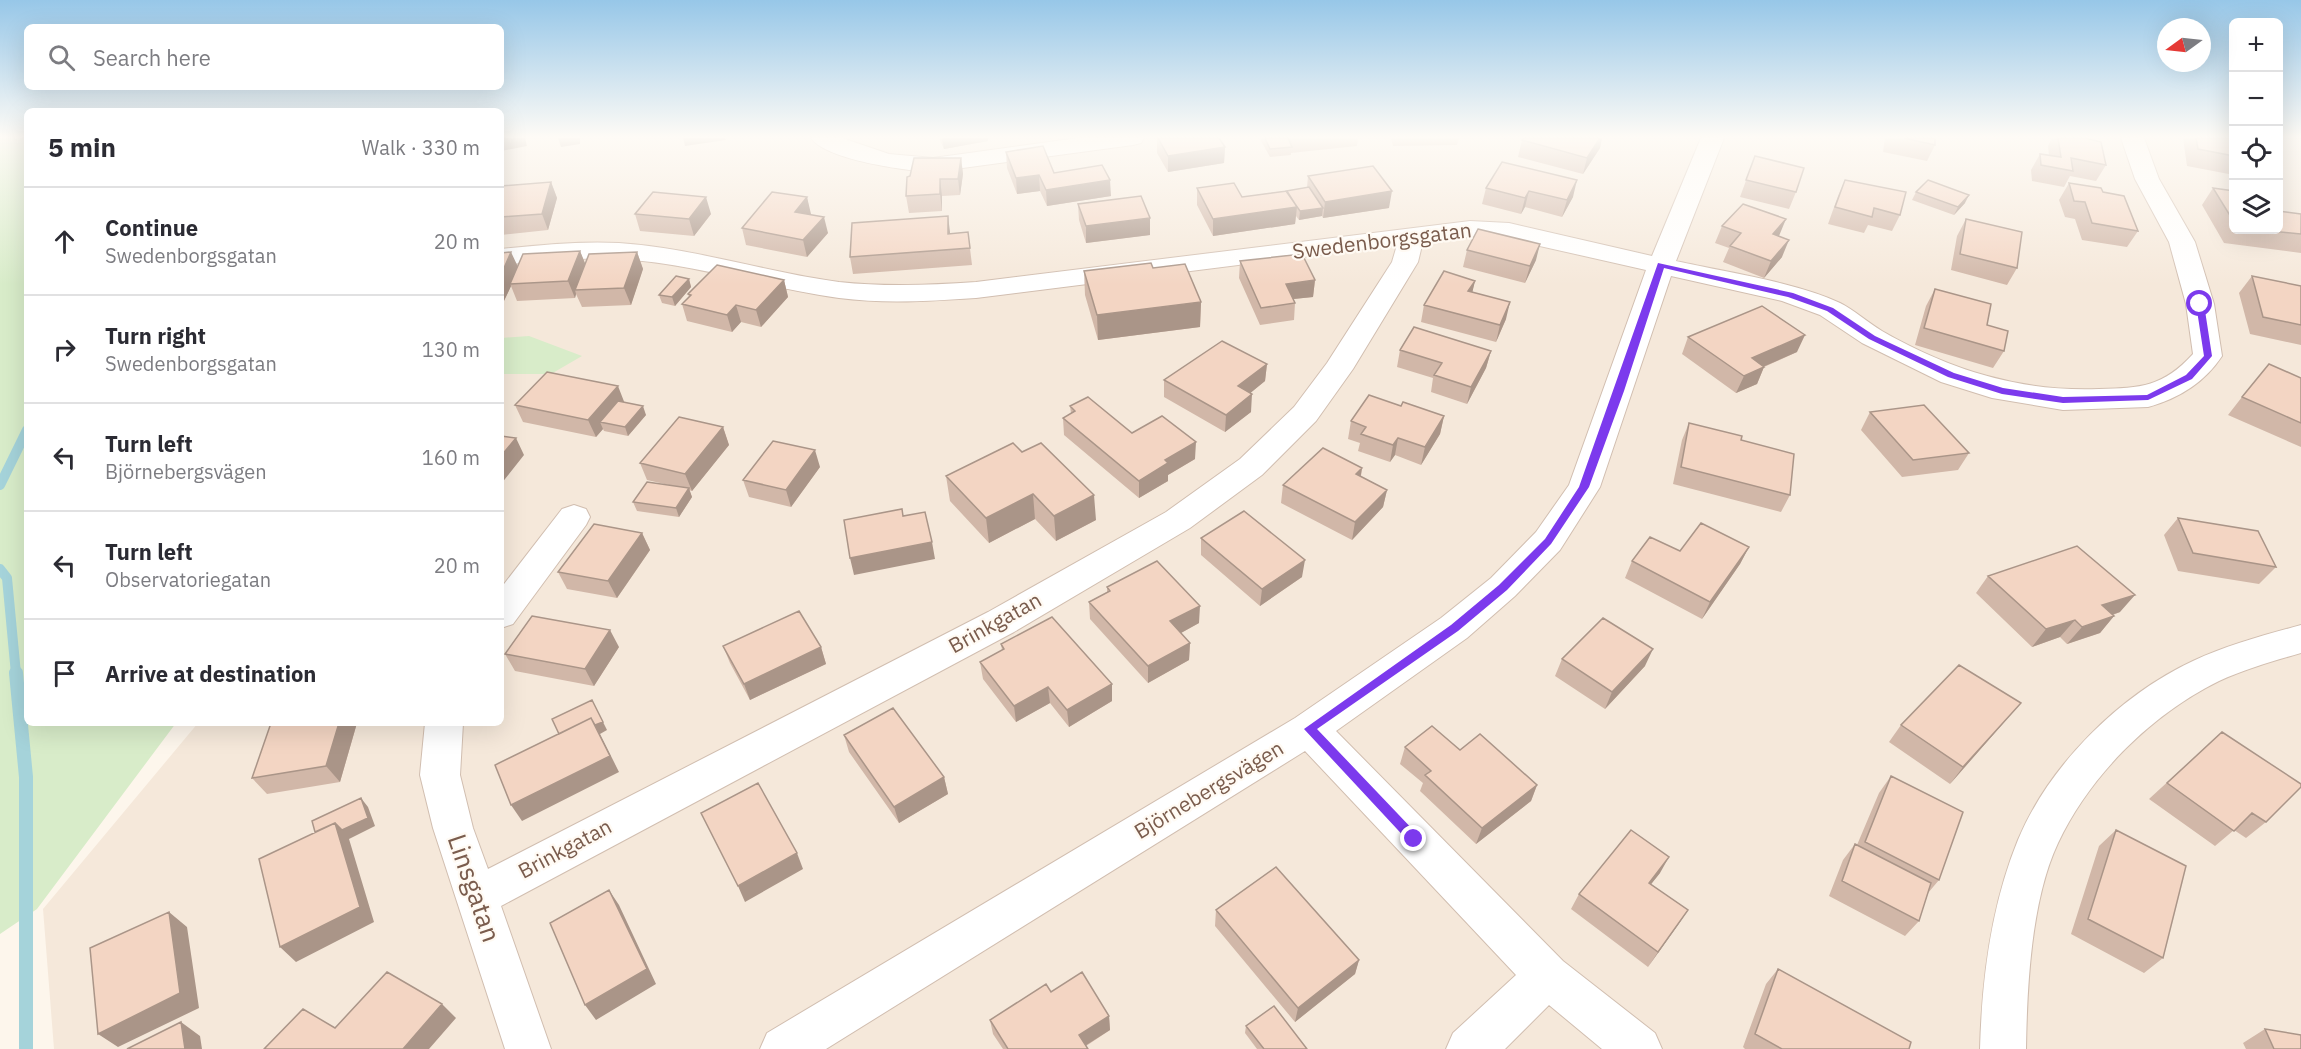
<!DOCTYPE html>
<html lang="en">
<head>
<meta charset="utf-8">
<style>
  body { margin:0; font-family:"IBM Plex Sans",sans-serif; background:#f2f2f3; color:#2b2b33 }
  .controls { position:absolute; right:18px; top:18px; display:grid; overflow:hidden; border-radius:9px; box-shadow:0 6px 24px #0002 }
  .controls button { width:54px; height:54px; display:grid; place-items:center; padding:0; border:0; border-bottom:2px solid #e1e1e2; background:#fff; color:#2b2b33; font:30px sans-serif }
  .compass { position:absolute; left:2157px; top:18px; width:54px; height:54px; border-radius:50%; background:#fff; box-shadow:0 6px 24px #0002; rotate:255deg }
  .stop { position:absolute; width:18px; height:18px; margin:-14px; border:4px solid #7c3aed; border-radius:50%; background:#fff }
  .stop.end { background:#7c3aed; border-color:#fff; box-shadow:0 2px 6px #0008 }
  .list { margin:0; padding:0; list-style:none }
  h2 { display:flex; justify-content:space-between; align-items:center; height:78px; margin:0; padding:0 24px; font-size:26px }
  h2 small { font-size:20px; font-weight:400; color:#7c7c81 }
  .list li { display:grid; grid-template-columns:39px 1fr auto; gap:18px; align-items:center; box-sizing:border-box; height:108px; padding:0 24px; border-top:2px solid #e1e1e2 }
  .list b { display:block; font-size:22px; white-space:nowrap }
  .list p { margin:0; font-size:20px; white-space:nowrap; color:#7c7c81 }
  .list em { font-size:20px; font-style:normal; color:#7c7c81 }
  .icon { flex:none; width:33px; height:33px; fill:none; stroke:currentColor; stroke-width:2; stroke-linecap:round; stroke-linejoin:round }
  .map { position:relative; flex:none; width:2301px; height:1049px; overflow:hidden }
  .search { position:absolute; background:#fff; box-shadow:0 6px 24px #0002; left:24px; top:24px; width:480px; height:66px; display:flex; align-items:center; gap:15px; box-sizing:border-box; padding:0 21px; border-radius:9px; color:#7c7c81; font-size:22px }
  .panel { position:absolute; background:#fff; box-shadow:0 6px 24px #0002; left:24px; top:108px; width:480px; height:618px; border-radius:9px }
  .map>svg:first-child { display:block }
  .residential { fill:#f5e8da }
  .green { fill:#d8ecc9 }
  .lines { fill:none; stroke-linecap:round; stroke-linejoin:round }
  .stream-far1 { stroke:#a5d3da; stroke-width:10 }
  .stream { stroke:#a5d3da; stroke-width:14 }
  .minor-casing { stroke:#d1beb0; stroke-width:2 }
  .minor { fill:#fff; fill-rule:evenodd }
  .wall { fill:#d1b7a8 }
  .shaded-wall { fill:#aa9588 }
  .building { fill:#f3d5c3; stroke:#aa9588; stroke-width:1.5 }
  .route { fill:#7c3aed }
  .labels { text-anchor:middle; stroke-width:4.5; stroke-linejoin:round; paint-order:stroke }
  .street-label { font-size:21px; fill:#7a5c4d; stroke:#fffaf3 }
  .near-street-label { font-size:26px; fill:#7a5c4d; stroke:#fffaf3 }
</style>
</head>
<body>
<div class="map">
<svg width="2301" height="1049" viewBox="0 0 2301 1049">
  <rect width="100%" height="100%" fill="#fdf6ec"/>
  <!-- residential -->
  <path class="residential" d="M501,138H2233L2234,230H2278L2279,138H2301V1049H54L43,909L198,723H501Z"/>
  <!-- green -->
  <path class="green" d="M0,138H27V723H176L37,909L0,934Z
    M529,336L582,356L551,374H501V338Z"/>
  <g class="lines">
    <!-- stream-far1 -->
    <path class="stream-far1" d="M0,485L27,430
      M0,569L7,578L16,674"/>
    <!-- stream -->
    <path class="stream" d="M16,673L26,777V1049"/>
    <!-- minor casing -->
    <g class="minor-casing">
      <path id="minor" d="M811,138H842L889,154L933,158L1078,138H1144L1141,143L1133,145L933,172C907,171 826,160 811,138Z
        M1701,138H1724L1676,261C1725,272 1795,282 1840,303C1854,310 1867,322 1882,331C1950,370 2020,392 2099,389C2141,388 2163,387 2193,354L2186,304L2169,242L2135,179L2121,138H2144L2159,179L2195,242L2214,304L2222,356C2205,382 2178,399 2148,407L2063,410L1992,398L1941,382L1862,343L1820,315L1782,301L1671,276L1600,487L1560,550L1515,596L1467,638L1336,731L1563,961L1655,1033L1662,1049H1602L1549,1005L1505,1049H1446L1453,1033L1516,975L1305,751L826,1049H760L767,1033L1295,718L1441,618L1491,578L1536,532L1569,485L1646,270L1509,239L1470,237L1423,241L1418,262L1353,369L1316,421L1262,475L1190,528L1014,632L501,906L551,1049H505L433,828L420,775L425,723H463L460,775L473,828L488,869L988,612L1166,512L1240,459L1294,407L1327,363L1392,262L1397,245L976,298C930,301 885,304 839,298C765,288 694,263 619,259C580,257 540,261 501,265V249C540,245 580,241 619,243C694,248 765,272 839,282C885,287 930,285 976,282L1470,221L1509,223L1652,256Z
        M574,505L586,509L590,517L586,525L513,624L501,628V588L562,509Z
        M2301,625V653C2273,661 2245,669 2219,681C2152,714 2090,775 2058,843C2031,900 2027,987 2026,1049H1980C1982,978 1991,906 2018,840C2049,765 2120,695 2193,661C2227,645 2265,635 2301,625Z"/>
    </g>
    <!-- minor -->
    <use href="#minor" class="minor"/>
  </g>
  <!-- wall -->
  <path class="wall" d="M939,138H988V141L944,149Z
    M1157,138H1219L1225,147L1224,163L1168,172L1157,153Z
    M1261,138H1358L1357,146L1291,153V155L1270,157L1261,141Z
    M1391,138H1459L1457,145L1393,146Z
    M1524,138H1602L1600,148L1583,174L1518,157L1522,140Z
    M1885,138H1935V145L1927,161L1883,152Z
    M2052,138H2085L2106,165L2096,181L2070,176L2064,187L2032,181L2031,170L2040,154L2049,155L2048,146Z
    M2183,138H2234V175L2187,166Z
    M1006,152L1054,173L1111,196L1047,206L1040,191L1017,194L1007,168Z
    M1755,156L1796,192L1789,209L1740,197Z
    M961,158L963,174L960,195L942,196V211L909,213L906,196L910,176Z
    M1502,162L1573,197L1562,217L1525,207L1521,214L1482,204L1486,188Z
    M1308,176L1389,208L1323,218L1322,216L1299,220L1296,216L1295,224L1213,236L1197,205V188L1242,197L1307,188Z
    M1845,180L1900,215L1892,231L1868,225L1864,233L1828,224L1838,196Z
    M551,182L557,198L548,230L501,235V186Z
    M2069,183L2103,192L2138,231L2127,247L2082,240L2075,219L2065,217L2059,200Z
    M2213,188L2234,191V230H2278L2301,214V253L2224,243L2202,205Z
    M1916,192L1965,203L1954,215L1912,200Z
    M807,197L810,214L828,233L807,257L746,245L742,228Z
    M1078,204L1150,235L1086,243L1079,220Z
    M635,214H711L694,236L640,231Z
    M1966,219L2017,268L2007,285L1951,270L1957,236Z
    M1722,226L1779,236L1782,257L1764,278L1723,262L1729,248L1715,243Z
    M968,232L972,265L853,274L850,257L950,234Z
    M1467,250L1536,260L1525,283L1463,267Z
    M580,251L585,264L637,252L643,269L631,305L582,307L576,294L575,298L517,301L511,286L503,303L501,304V253L517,267Z
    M1240,261L1315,280L1313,297L1293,299L1295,303L1294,320L1260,325L1239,278Z
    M1153,268L1201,302L1200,327L1098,340L1085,295L1084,271Z
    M2252,276L2301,286V345L2250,334L2239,293Z
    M689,279L691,287L675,306L662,303L659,295Z
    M784,280L788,297L761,327L741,322L732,332L687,321L682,304L689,297L688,294Z
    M1475,281L1472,292L1506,319L1496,342L1421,322L1424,305Z
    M1935,289L1987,325L2004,351L1993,368L1915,345L1926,306Z
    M1688,337L1797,352L1764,367L1757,384L1736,393L1682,354Z
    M1400,350L1491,351L1486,368L1467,404L1431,392L1433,378L1397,367Z
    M1267,364L1265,381L1250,393L1251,412L1225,432L1164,397V380Z
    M2301,378V447L2228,415L2242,397Z
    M624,402L646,415L628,436L604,431L603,429L596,437L523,422L515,405Z
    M1070,406L1132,433L1195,459L1168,475V481L1139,498L1064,435L1063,418L1071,413Z
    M1401,406L1444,416L1440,434L1421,465L1395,455L1390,462L1358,451L1360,443L1348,439L1351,421Z
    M1870,412L1969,453L1958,470L1902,477L1861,430Z
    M1689,423L1741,440L1790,495L1781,512L1673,484L1682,440Z
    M723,427L729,445L692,491L689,490L692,497L679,517L637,511L633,502L669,485L647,480L640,463Z
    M1013,443L1096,520L1056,541L1035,519L989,543L950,501L946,476Z
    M820,467L791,507L749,497L743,480Z
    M1362,468L1361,476L1387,490L1383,507L1352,540L1281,503L1283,485Z
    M2178,518L2276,567L2259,584L2178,571L2164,535Z
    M642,533L650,550L617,598L567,589L558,572Z
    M1201,538L1302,577L1260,606L1201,555Z
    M1749,547L1740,564L1702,619L1625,578L1632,561Z
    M1988,576L2120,612L2113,615L2114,616L2100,633L2067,644L2060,637L2032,647L1976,593Z
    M1107,587L1199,623L1181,633L1190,643L1189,660L1148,683L1090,619L1089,602L1107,592Z
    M1001,644L1112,701L1069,727L1050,703L1016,722L983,679L980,662L1002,650Z
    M723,646L821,647L826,664L750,700L730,663Z
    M619,647L594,686L515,671L505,654Z
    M1562,659L1645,666L1605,709L1555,676Z
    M2006,720L1950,784L1889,742L1901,725Z
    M357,723L340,782L267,794L252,778Z
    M2222,732L2266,822L2246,838L2234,830L2215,846L2149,799Z
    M844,735L944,777L948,794L899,823L849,752Z
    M1405,747L1460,750L1537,785L1531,801L1476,844L1420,791L1423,783L1400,764Z
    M1891,776L1939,880L1928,893L1919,921L1905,936L1829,896L1843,860L1855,844L1857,845L1879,793Z
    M2116,830L2163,958L2144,973L2071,934L2099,846Z
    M1660,873L1651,884L1688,910L1648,967L1571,909L1579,894Z
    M1216,910L1359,960L1355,974L1295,1022L1215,926Z
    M1778,969L1909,1049H1745L1743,1047L1766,984Z
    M1051,992L1109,1016L1110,1030L1086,1046L1088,1049H1003L993,1034L990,1020Z
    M1246,1026L1307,1049H1257L1245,1033Z
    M2265,1029L2301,1049H2246L2243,1043Z"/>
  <!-- shaded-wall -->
  <path class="shaded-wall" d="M501,138H525L527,146L501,151Z
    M558,138H580V144L561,147Z
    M683,138H725L726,140L685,146Z
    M942,138H988V141L944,149Z
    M1600,138H1602L1600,148L1583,174L1587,158Z
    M1225,147L1224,163L1168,172V156Z
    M961,158L963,174L960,195L958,179Z
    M1039,175L1040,191L1017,194L1016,178Z
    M940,179L942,196V211L940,194Z
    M1110,180L1111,196L1047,206L1046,190Z
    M1577,180L1573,197L1562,217L1567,200Z
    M551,182L557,198L548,230L542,214Z
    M1392,191L1389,208L1323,218L1325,202Z
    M1529,191L1525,207L1521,214L1525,198Z
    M1969,195L1965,203L1954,215L1958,207Z
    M706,197L711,214L694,236L689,219Z
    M807,197L811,214L799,228L795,212Z
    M1297,207L1295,224L1213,236V219Z
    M1323,208L1322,216L1299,220L1300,211Z
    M948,216L950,232V251L948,234Z
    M824,217L828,233L807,257L803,240Z
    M1150,218V235L1086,243V226Z
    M1786,219L1779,236L1766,251L1773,234Z
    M1789,240L1782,257L1764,278L1771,261Z
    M1540,244L1536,260L1525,283L1530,266Z
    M580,251L587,268L575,290L576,294L575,298L568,281Z
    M511,252L519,269L510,284L511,286L503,303L501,298V275Z
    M637,252L643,269L631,305L624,288Z
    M689,279L691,287L675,306L672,297Z
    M784,280L788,297L761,327L756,310Z
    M1315,280L1313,297L1284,300L1286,284Z
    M1475,281L1471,298L1468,291Z
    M1201,302L1200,327L1098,340L1097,315Z
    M1510,302L1506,319L1496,342L1500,325Z
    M736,305L741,322L732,332L727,315Z
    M1805,335L1797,352L1744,375L1752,358Z
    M1491,351L1486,368L1467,404L1471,387Z
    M1267,364L1265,381L1237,404L1238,386Z
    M1764,367L1757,384L1736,393L1744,376Z
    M618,386L625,404L600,422L603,429L596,437L588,420Z
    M1252,394L1251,412L1225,432L1226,415Z
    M643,406L646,415L628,436L625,427Z
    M1444,416L1440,434L1421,465L1425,447Z
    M723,427L729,445L692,491L685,474Z
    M516,438L524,455L501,484V456Z
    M1398,438L1395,455L1390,462L1393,445Z
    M1196,442L1195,459L1168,475V481L1139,498V481L1165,460Z
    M815,450L820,467L791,507L786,490Z
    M1362,468L1359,486L1356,474Z
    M689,488L692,497L679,517L676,508Z
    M1387,490L1383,507L1352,540L1355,522Z
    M1033,494L1035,519L989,543L986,518Z
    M1094,495L1096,520L1056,541L1054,516Z
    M642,533L650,550L617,598L608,581Z
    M932,542L935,559L854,575L850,558Z
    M1749,547L1740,564L1702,619L1710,602Z
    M1305,560L1302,577L1260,606L1262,589Z
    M2135,595L2120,612L2088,623L2102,605Z
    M1200,606L1199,623L1170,639V621Z
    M2114,616L2100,633L2067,644L2082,627Z
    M2075,620L2060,637L2032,647L2046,629Z
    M610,630L619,647L594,686L585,669Z
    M1190,643L1189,660L1148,683V666Z
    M821,647L826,664L750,700L744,684Z
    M1653,649L1645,666L1605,709L1612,692Z
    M1112,684V701L1069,727L1067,710Z
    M1048,687L1050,703L1016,722L1014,706Z
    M592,700L607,730L600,734L619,772L522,821L511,805L568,750Z
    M2021,703L2006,720L1950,784L1963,767Z
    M339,723H357L340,782L326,766Z
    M944,777L948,794L899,823L894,807Z
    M1537,785L1531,801L1476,844L1482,828Z
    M361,798L368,807L375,826L349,839L374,922L296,962L280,947L335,823Z
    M797,853L803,869L745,902L738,886Z
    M1669,857L1660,873L1640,898L1649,883Z
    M609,890L619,905L656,984L596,1020L585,1005Z
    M1688,910L1678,925L1648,967L1658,952Z
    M169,912L187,927L199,1008L118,1047L98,1034Z
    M1359,960L1355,974L1295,1022L1298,1008Z
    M442,1004L456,1018L429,1049H403Z
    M1109,1016L1110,1030L1080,1049L1079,1035Z
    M181,1022L200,1036L202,1049H185Z"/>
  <!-- building -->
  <path class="building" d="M1158,138H1219L1225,147L1168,156Z
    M1265,138H1288L1292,147L1270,149Z
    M1524,138H1600L1587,158L1522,140Z
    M1904,138H1935V145Z
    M2058,138H2085L2101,142L2106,165L2071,158L2073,171L2041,165L2040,154L2061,157Z
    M2196,138H2234V156L2198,149Z
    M1043,146L1054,173L1102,165L1110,180L1046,190L1039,175L1016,178L1006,152Z
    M1755,156L1804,168L1796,192L1746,180Z
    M914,158H961L958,179H940V194L906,196L907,177L910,176Z
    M1502,162L1577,180L1567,200L1529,191L1525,198L1486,188Z
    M1373,166L1392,191L1325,202L1308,176Z
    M1845,180L1906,192L1900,215L1874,208L1872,217L1835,207Z
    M1928,180L1969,195L1958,207L1916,192Z
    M551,182L542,214L501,217V186Z
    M1234,183L1242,197L1287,191L1297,207L1213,219L1197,188Z
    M2069,183L2101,188L2103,192L2124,196L2138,231L2092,223L2085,202L2074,201Z
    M1309,187L1323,208L1300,211L1286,191Z
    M2213,188L2234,191V222Z
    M653,192L706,197L689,219L635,214Z
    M772,192L807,197L795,212L824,217L803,240L742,228Z
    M1141,196L1150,218L1086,226L1078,204Z
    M1743,204L1786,219L1773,234L1789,240L1771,261L1730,246L1741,233L1722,226Z
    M2278,211L2301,214V234L2262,230H2278Z
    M948,216V234L968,232L970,248L850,257L852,223Z
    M1966,219L2022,232L2017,268L1960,254Z
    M1478,229L1540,244L1530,266L1467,250Z
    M580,251L568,281L510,284L523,254Z
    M511,252L501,275V253Z
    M637,252L624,288L575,290L589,254Z
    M1302,254L1315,280L1286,284L1295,303L1261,308L1240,261Z
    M1151,263L1153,268L1185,264L1201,302L1097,315L1084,271Z
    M717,265L784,280L756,310L736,305L727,315L682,304L691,295L688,294Z
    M1444,271L1475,281L1468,291L1510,302L1500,325L1424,305Z
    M676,276L689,279L672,297L659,295Z
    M2252,276L2301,286V325L2263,317Z
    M1935,289L1991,304L1987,325L2008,331L2004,351L1924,328Z
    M1762,306L1805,335L1752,358L1764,367L1744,376L1688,337Z
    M1414,327L1491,351L1471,387L1434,375L1442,363L1400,350Z
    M1222,341L1267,364L1238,386L1252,394L1226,415L1164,380Z
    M2269,364L2301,378V423L2242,397Z
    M547,372L618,386L588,420L515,405Z
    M1369,395L1401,406L1403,402L1444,416L1425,447L1398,438L1393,445L1361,434L1366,427L1351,421Z
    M1088,397L1132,433L1162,416L1196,442L1165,460L1168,463L1139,481L1063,418L1075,411L1070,406Z
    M618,401L643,406L625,427L600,422Z
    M1924,405L1969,453L1913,460L1870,412Z
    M679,417L723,427L685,474L640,463Z
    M1689,423L1742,436L1741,440L1794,454L1790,495L1681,467Z
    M501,436L516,438L501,456Z
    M773,441L815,450L786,490L743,480Z
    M1013,443L1022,452L1041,443L1094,495L1054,516L1033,494L986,518L946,476Z
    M1323,448L1362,468L1356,474L1387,490L1355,522L1283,485Z
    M647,482L689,488L676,508L633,502Z
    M902,509L903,516L925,512L932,542L850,558L844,520Z
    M1244,511L1305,560L1262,589L1201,538Z
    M2178,518L2258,531L2276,567L2193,553Z
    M1701,523L1749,547L1710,602L1632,561L1650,537L1680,551Z
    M594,524L642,533L608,581L558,572Z
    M2077,546L2135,595L2102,605L2114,616L2082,627L2075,620L2046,629L1988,576Z
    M1157,561L1200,606L1170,621L1190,643L1148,666L1089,602L1110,591L1107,587Z
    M799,611L821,647L744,684L723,646Z
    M532,616L610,630L585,669L505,654Z
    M1052,617L1112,684L1067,710L1048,687L1014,706L980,662L1004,649L1001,644Z
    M1603,618L1653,649L1612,692L1562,659Z
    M1959,665L2021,703L1963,767L1901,725Z
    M592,700L603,722L595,725L591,718L559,734L552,719Z
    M893,708L944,777L894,807L844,735Z
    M591,718L610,756L511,805L495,765Z
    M271,723H339L326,766L252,778Z
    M1432,726L1460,750L1480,734L1537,785L1482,828L1425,775L1431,771L1405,747Z
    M2222,732L2301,784V787L2266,822L2252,813L2234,831L2167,783Z
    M1891,776L1963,812L1939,880L1865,842Z
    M758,783L797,853L738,886L701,813Z
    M361,798L368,818L342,830L335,823L315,832L312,821Z
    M335,823L360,907L280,947L259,859Z
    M1631,830L1669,857L1649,883L1688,910L1658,952L1579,894Z
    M2116,830L2186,866L2163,958L2088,919Z
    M1855,844L1931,883L1919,921L1842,881Z
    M1276,867L1359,960L1298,1008L1216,910Z
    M609,890L647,969L585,1005L550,923Z
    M169,912L180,993L98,1034L90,948Z
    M1778,969L1911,1042L1909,1049H1782L1755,1034Z
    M387,972L442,1004L403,1049H264L303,1009L335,1028Z
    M1082,972L1109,1016L1079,1035L1088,1049H1008L990,1020L1046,984L1051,992Z
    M1274,1006L1307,1049H1264L1246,1026Z
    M181,1022L185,1049H127Z
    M2265,1029L2301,1035V1049H2274Z"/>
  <!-- sky -->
  <linearGradient id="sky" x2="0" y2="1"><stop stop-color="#97c7e8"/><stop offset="0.48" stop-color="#fefbf6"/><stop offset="1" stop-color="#fefbf6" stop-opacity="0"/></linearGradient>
  <rect width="2301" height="285" fill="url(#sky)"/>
  <!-- route -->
  <path class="route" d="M1658,263L1793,293L1833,308L1875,336L1954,373L2003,388L2063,397L2147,395L2186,375L2204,356L2196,304L2200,301L2204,304L2212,356L2192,379L2148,400L2063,403L2002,394L1948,377L1869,339L1827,311L1788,297L1664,268L1624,391L1589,487L1551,544L1507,590L1458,631L1317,729L1418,835V843H1410L1304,729L1451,625L1499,585L1545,539L1579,487Z"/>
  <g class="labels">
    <!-- street labels -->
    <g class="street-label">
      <text transform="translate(1382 241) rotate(-7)" y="7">Swedenborgsgatan</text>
      <text transform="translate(995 623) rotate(-29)" y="7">Brinkgatan</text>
      <text transform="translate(1209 790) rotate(-31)" y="7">Björnebergsvägen</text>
      <text transform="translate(565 849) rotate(-28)" y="7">Brinkgatan</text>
    </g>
    <!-- near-street labels -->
    <g class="near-street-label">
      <text transform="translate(474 888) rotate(71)" y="9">Linsgatan</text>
    </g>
  </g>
</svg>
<div class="controls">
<button>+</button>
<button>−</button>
<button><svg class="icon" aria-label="locate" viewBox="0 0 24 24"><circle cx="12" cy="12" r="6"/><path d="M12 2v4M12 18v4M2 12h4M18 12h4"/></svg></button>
<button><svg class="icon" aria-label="layers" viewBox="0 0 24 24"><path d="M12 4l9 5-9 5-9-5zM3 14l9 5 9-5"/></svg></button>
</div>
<svg class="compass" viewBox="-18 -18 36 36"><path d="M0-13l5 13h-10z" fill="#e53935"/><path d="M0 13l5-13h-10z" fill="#7c7c81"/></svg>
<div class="stop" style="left:2200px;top:304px"></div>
<div class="stop end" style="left:1414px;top:839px"></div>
<div class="search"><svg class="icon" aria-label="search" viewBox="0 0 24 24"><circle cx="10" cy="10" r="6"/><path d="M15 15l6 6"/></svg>Search here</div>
<section class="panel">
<h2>5 min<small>Walk · 330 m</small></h2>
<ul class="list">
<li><svg class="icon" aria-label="ahead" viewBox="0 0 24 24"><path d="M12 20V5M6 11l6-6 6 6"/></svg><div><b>Continue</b><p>Swedenborgsgatan</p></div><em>20 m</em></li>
<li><svg class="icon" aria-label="right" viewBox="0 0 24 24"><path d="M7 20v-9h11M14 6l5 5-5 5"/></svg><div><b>Turn right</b><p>Swedenborgsgatan</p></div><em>130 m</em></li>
<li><svg class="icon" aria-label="left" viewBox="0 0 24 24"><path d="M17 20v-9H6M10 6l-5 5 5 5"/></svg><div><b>Turn left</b><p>Björnebergsvägen</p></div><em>160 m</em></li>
<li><svg class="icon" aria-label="left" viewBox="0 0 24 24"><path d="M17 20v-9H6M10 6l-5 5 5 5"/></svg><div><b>Turn left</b><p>Observatoriegatan</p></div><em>20 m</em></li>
<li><svg class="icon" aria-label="arrive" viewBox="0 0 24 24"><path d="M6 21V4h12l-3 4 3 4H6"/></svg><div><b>Arrive at destination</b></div></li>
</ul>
</section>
</div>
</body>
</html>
